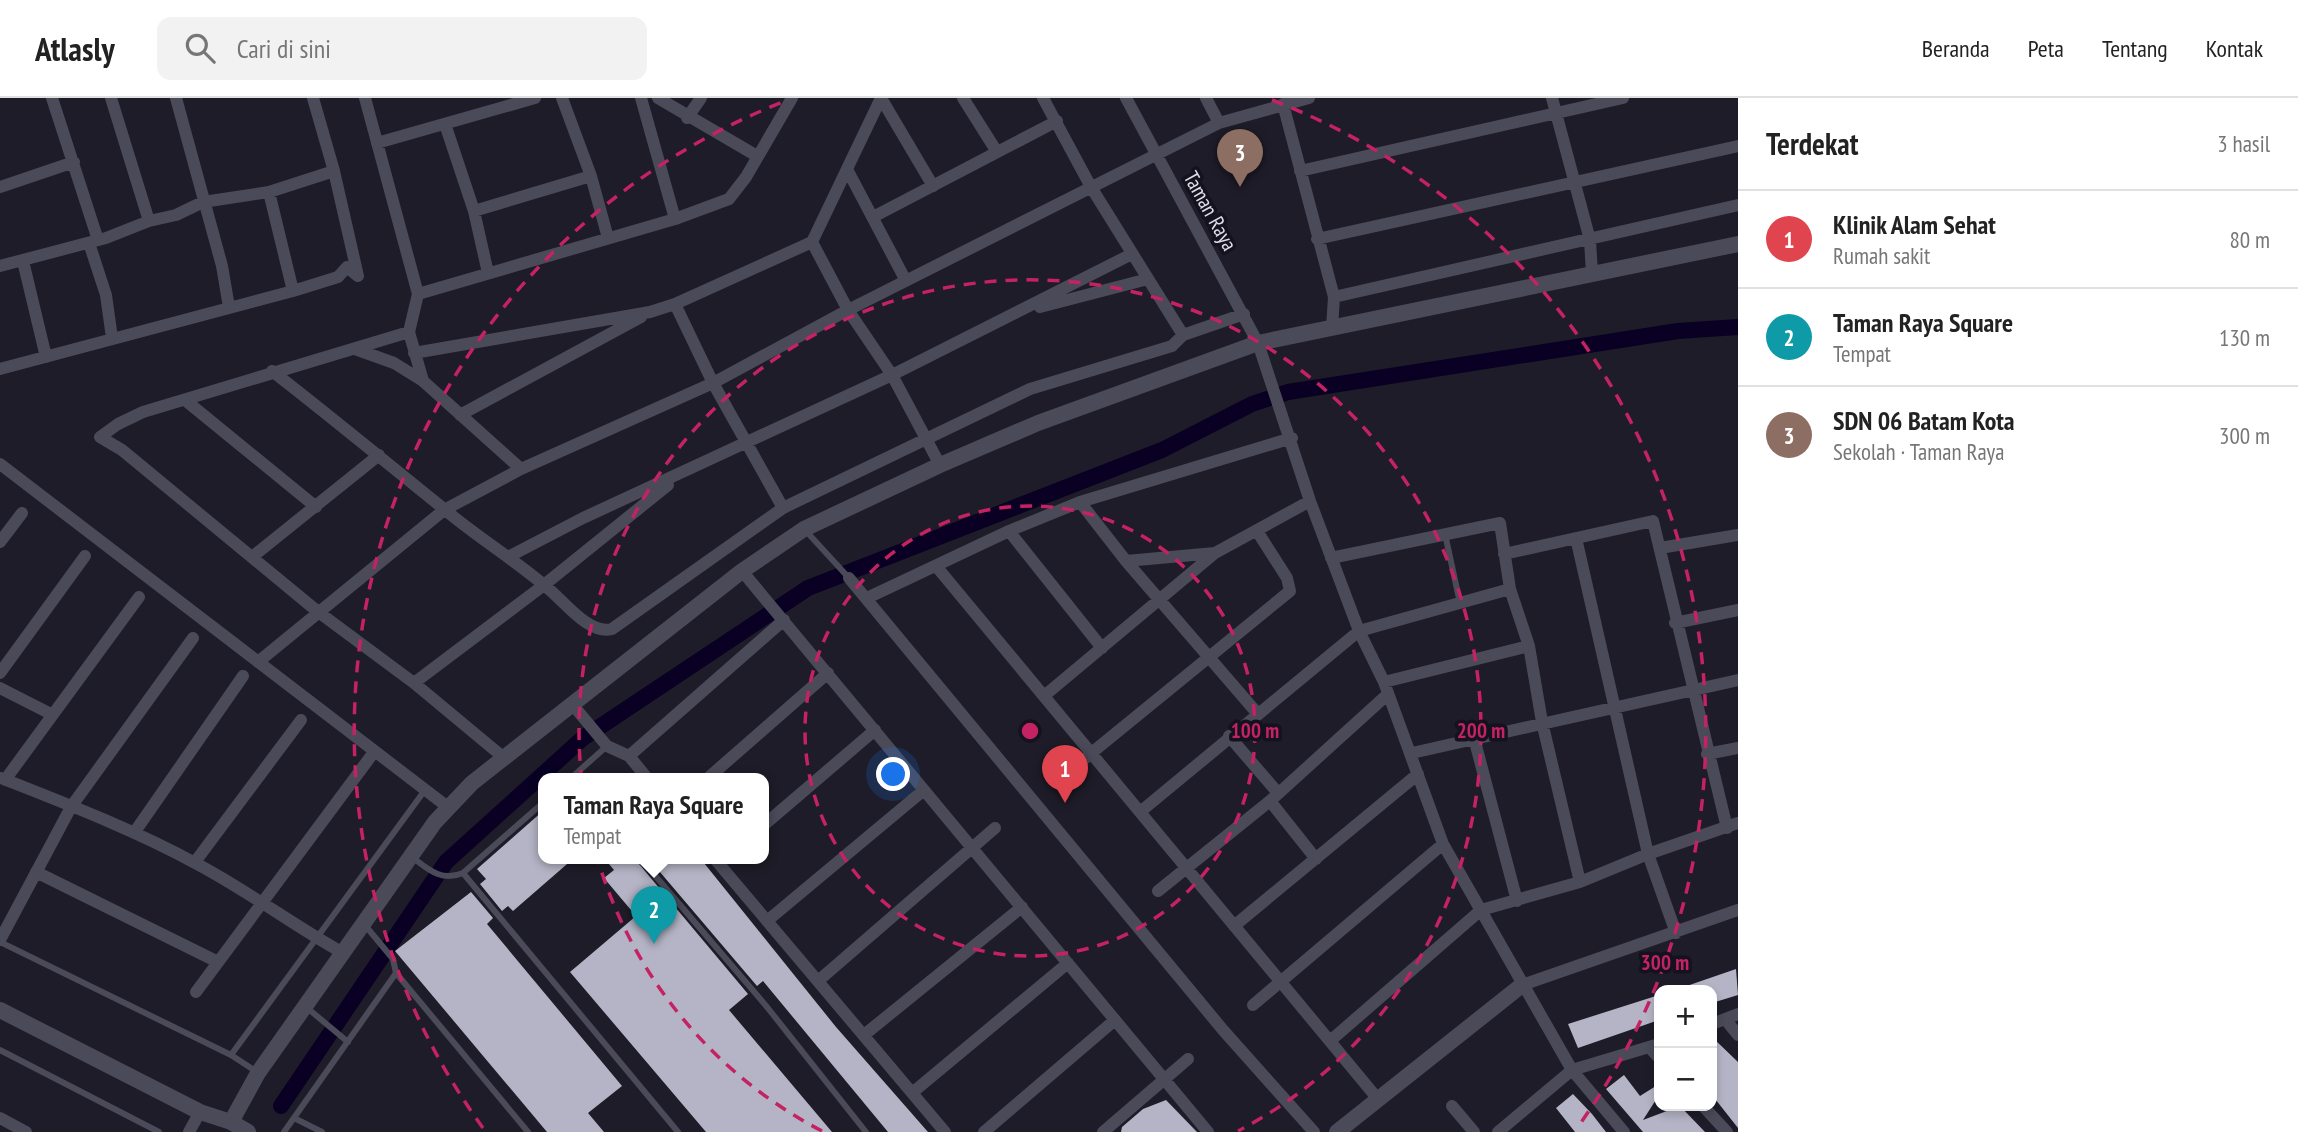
<!DOCTYPE html>
<html lang="id">
<head>
<meta charset="utf-8">
<style>
  body { margin:0; font-family:"PT Sans Narrow",sans-serif; background:#f2f2f2; color:#222 }
  .controls { position:absolute; right:21px; bottom:21px; display:grid; overflow:hidden; border-radius:14px; box-shadow:0 4px 10px #0003 }
  .controls button { width:63px; height:63px; display:grid; place-items:center; padding:0; border:0; border-bottom:2px solid #e0e0e0; background:#fff; color:#222; font:35px sans-serif }
  .you { position:absolute; left:894px; top:677px; width:24px; height:24px; margin:-18px; border:5px solid #fff; border-radius:50%; background:#1a73e8; box-shadow:0 0 0 10px #1a73e833 }
  .badge { display:grid; place-items:center; width:46px; height:46px; border-radius:50%; background:#7a612b; color:#fff; font-size:23px; font-weight:700 }
  .pin { position:absolute; translate:-50% -58px; filter:drop-shadow(0 2px 4px #0008) }
  .pin::after { content:''; position:absolute; top:37px; width:24px; height:21px; background:inherit; clip-path:polygon(0 0,100% 0,50% 100%) }
  .popup { position:absolute; left:538px; top:675px; width:231px; height:91px; box-sizing:border-box; display:grid; place-content:center; border-radius:14px; background:#fff; filter:drop-shadow(0 2px 5px #0005); font-size:23px; white-space:nowrap; color:#767676 }
  .popup b { font-size:26px; color:#222 }
  .popup::after { content:''; position:absolute; left:50%; top:100%; margin-left:-14px; border:14px solid transparent; border-top-color:#fff }
  .list { margin:0; padding:0; list-style:none }
  h2 { display:flex; justify-content:space-between; align-items:center; height:91px; margin:0; padding:0 28px; font-size:30px }
  h2 small { font-size:23px; font-weight:400; color:#767676 }
  .list li { display:grid; grid-template-columns:46px 1fr auto; gap:21px; align-items:center; box-sizing:border-box; height:98px; padding:0 28px; border-top:2px solid #e0e0e0 }
  .list b { display:block; font-size:26px; white-space:nowrap }
  .list p { margin:0; font-size:23px; white-space:nowrap; color:#767676 }
  .list em { font-size:23px; font-style:normal; color:#767676 }
  .icon { flex:none; width:38px; height:38px; fill:none; stroke:currentColor; stroke-width:2; stroke-linecap:round; stroke-linejoin:round }
  .map { position:relative; flex:none; width:1738px; height:1034px; overflow:hidden }
  header { display:flex; align-items:center; gap:42px; box-sizing:border-box; height:98px; padding:0 35px; background:#fff; border-bottom:2px solid #e0e0e0 }
  header strong { font-size:33px }
  nav { display:flex; gap:38px; margin-inline-start:auto; font-size:24px }
  .search { width:490px; height:63px; background:#f2f2f2; display:flex; align-items:center; gap:18px; box-sizing:border-box; padding:0 24px; border-radius:14px; color:#767676; font-size:26px }
  main { display:flex }
  aside { flex:1; background:#fff }
  .map>svg:first-child { display:block }
  .lines { fill:none; stroke-linecap:round; stroke-linejoin:round }
  .canal { stroke:#090023; stroke-width:16 }
  .building { fill:#b5b4c6 }
  .service { stroke:#4b4a59; stroke-width:6 }
  .minor { stroke:#4b4a59; stroke-width:12 }
  .tertiary { stroke:#4b4a59; stroke-width:16 }
  .ring { fill:none; stroke:#c42262; stroke-width:3.5; stroke-dasharray:12 9 }
  .labels { text-anchor:middle; stroke-width:7; stroke-linejoin:round; paint-order:stroke }
  .street-label { font-size:21px; fill:#e0dfe8; stroke:#14121f }
  .centre { fill:#c42262; stroke:#14121f; stroke-width:3.5 }
  .ring-label { font-size:21px; text-anchor:middle; font-weight:bold; fill:#c42262; stroke:#14121f; stroke-width:7; stroke-linejoin:round; paint-order:stroke }
</style>
</head>
<body>
<header>
<strong>Atlasly</strong>
<div class="search"><svg class="icon" aria-label="search" viewBox="0 0 24 24"><circle cx="10" cy="10" r="6"/><path d="M15 15l6 6"/></svg>Cari di sini</div>
<nav><a>Beranda</a><a>Peta</a><a>Tentang</a><a>Kontak</a></nav>
</header>
<main>
<div class="map">
<svg width="1738" height="1034" viewBox="0 0 1738 1034">
  <rect width="100%" height="100%" fill="#1d1c28"/>
  <g class="lines">
    <!-- canal -->
    <path class="canal" d="M281,1008L446,764L583,640L808,490L1162,352L1252,306L1288,294L1678,233L1738,229"/>
  </g>
  <!-- building -->
  <path class="building" d="M544,712V760H574L513,813L508,808L502,813L480,786L486,781L477,771Z
    M604,760H634L748,896L729,912L832,1034H706L570,874L636,818L604,780L614,772Z
    M648,760H700L836,929L928,1034H888L763,883L757,888Z
    M471,794L493,820L487,826L622,988L588,1015L604,1034H547L395,853Z
    M1736,871L1738,897L1712,905V892H1675Z
    M1659,897V922L1578,950L1568,926Z
    M1712,939L1738,964V1030L1712,997Z
    M1624,977L1640,998L1659,986V997L1643,1022L1680,1008L1705,1034H1643L1606,991Z
    M1573,996L1592,1016L1606,1034H1575L1556,1010Z
    M1166,1002L1197,1034H1121L1122,1029L1143,1011Z"/>
  <g class="lines">
    <!-- service -->
    <path class="service" d="M805,432L849,480
      M1445,436L1460,505
      M571,680L607,648
      M412,759C429,772 442,784 463,775L544,704
      M640,760L767,909L866,1034
      M463,775L678,1034
      M364,826L393,861L396,875
      M0,844L231,957L257,974
      M306,909L348,944
      M0,952L159,1034
      M231,957L425,692
      M294,1020L322,1034
      M284,1034L396,875L528,1034"/>
    <!-- minor -->
    <path class="minor" d="M52,0L98,142
      M111,0L149,123
      M176,0L222,168L229,209
      M365,0L418,196L409,234L423,283L521,371
      M562,0L591,78L608,140
      M641,0L675,121
      M658,0L757,58
      M881,0L933,88
      M963,0L997,54
      M1043,0L1091,89L1183,237
      M1126,0L1258,245L1310,403L1359,533L1384,584L1443,746L1572,972L1624,1034
      M1206,0L1219,25
      M1552,0L1590,142L1592,176
      M1283,6L1334,199L1332,230
      M687,20L701,0
      M445,26L474,113L488,175
      M377,45L535,0
      M848,73L906,183
      M1300,73L1623,0
      M0,89L74,64
      M269,94L293,193
      M474,113L591,78
      M873,119L1057,23
      M1317,141L1738,48
      M812,144L848,212L892,277L940,367
      M89,145L106,197L112,240
      M23,163L46,259
      M0,168L106,140L149,123L176,117L203,104L269,94L334,73
      M418,196L675,121L729,101L746,79L792,0
      M1334,199L1738,107
      M675,206L713,285L783,410
      M1040,209L1148,181
      M409,234L143,314L118,326L100,339L122,352L317,513L414,585L503,659
      M355,251L394,265L423,283
      M414,255L650,214L675,206L812,144L881,0
      M0,271L293,193L338,179L347,169L358,178L334,73L313,0
      M272,273C330,318 387,365 444,411C478,440 517,463 551,493C566,506 590,537 612,531L783,410L1030,291L1172,248L1183,237L1244,216
      M185,302L316,409
      M460,317L641,219
      M0,366L449,710
      M1080,404L1126,463L1257,615
      M1009,433L1102,550
      M1576,440L1648,756L1676,835
      M0,444L22,415
      M1660,450L1738,437
      M1504,456L1653,423L1727,730
      M252,459L379,357
      M508,459L583,420L892,277L1132,156
      M1331,460L1500,425L1510,491L1529,548L1542,624L1580,784
      M1126,463L1215,455L1310,403
      M936,468L1377,1000
      M742,473L1208,1034
      M849,480L1223,932L1314,1034
      M867,500L1009,433L1080,404L1292,340
      M1675,525L1738,512
      M258,564L444,412L521,371L713,285L848,212L1219,25L1309,0
      M0,575L85,458
      M1384,584L1529,548
      M414,585L544,487L668,387
      M0,590L51,616
      M1044,598L1215,455
      M572,606L607,648L629,658L784,522
      M1229,638L1278,695
      M1474,640L1517,803
      M1412,655L1738,582
      M1707,656L1738,650
      M629,658L647,680
      M1062,679L1290,493L1287,480L1257,433
      M1,680C67,706 135,732 197,766C248,793 293,827 343,855
      M708,680L828,575
      M5,682L139,499
      M1270,703L1316,761
      M1140,714L1359,533L1510,491
      M764,727L875,632
      M134,735L243,578
      M714,760L945,1034
      M195,764L301,622
      M36,774L218,864
      M1158,793L1270,703L1388,596
      M767,823L924,692
      M1234,828L1418,676
      M0,842L71,709L193,540
      M818,883L995,730
      M1522,887L1738,812
      M196,894L374,654
      M1253,907L1443,746
      M1725,921L1738,937
      M1712,926L1738,916
      M864,937L1022,809
      M1330,943L1481,812L1580,784L1648,756L1738,725
      M1649,949L1659,960
      M912,995L1068,865
      M1452,1008L1474,1034
      M1703,1008L1727,1034
      M0,1020L26,1034
      M189,1034L200,1014
      M984,1034L1115,922
      M1103,1034L1188,961
      M1498,1034L1572,972L1659,946"/>
    <!-- tertiary -->
    <path class="tertiary" d="M0,912L200,1014L231,1024L248,1034
      M231,1024L258,975L435,724L472,685L742,473L804,431L940,367L1038,325L1258,245L1738,146
      M1337,1034L1522,887"/>
  </g>
  <!-- distance rings -->
  <g class="ring">
    <circle cx="1030" cy="633" r="225"/>
    <path d="M822 1033A451 451 0 1 1 1238 1033"/>
    <path d="M483 1030A676 676 0 0 1 788 2M1272 2A676 676 0 0 1 1577 1030"/>
  </g>
  <g class="labels">
    <!-- street labels -->
    <g class="street-label">
      <text transform="translate(1210 113) rotate(61)" y="7">Taman Raya</text>
    </g>
  </g>
  <circle cx="1030" cy="633" r="10" class="centre"/>
  <g class="ring-label">
    <text x="1255" y="640">100 m</text>
    <text x="1481" y="640">200 m</text>
    <text x="1665" y="872">300 m</text>
  </g>
</svg>
<div class="controls">
<button>+</button>
<button>−</button>
</div>
<div class="you"></div>
<div class="pin badge" style="left:1065px;top:705px;background:#e0444e">1</div>
<div class="pin badge" style="left:654px;top:846px;background:#0f9aa8">2</div>
<div class="popup"><b>Taman Raya Square</b>Tempat</div>
<div class="pin badge" style="left:1240px;top:89px;background:#8d6e63">3</div>
</div>
<aside>
<h2>Terdekat<small>3 hasil</small></h2>
<ul class="list">
<li><span class="badge" style="background:#e0444e">1</span><div><b>Klinik Alam Sehat</b><p>Rumah sakit</p></div><em>80 m</em></li>
<li><span class="badge" style="background:#0f9aa8">2</span><div><b>Taman Raya Square</b><p>Tempat</p></div><em>130 m</em></li>
<li><span class="badge" style="background:#8d6e63">3</span><div><b>SDN 06 Batam Kota</b><p>Sekolah · Taman Raya</p></div><em>300 m</em></li>
</ul>
</aside>
</main>
</body>
</html>
